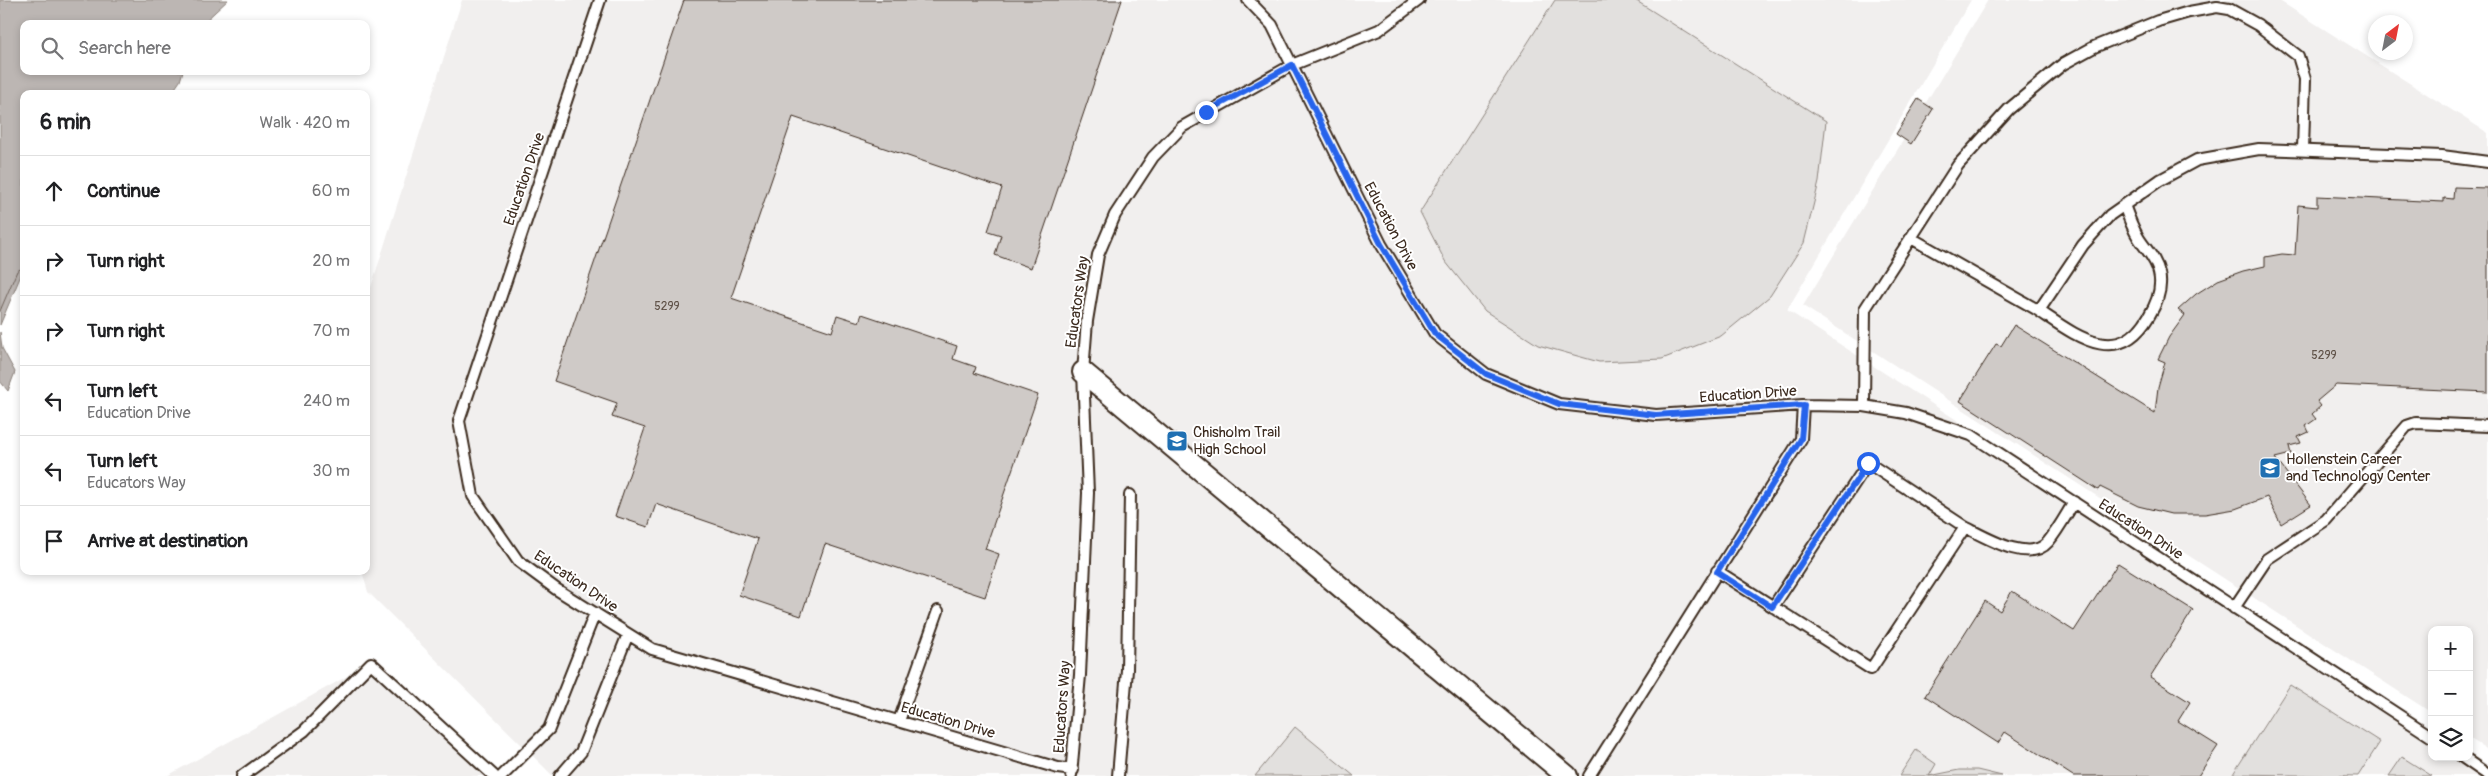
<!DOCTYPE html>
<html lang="en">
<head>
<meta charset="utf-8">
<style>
  body { margin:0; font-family:Pangolin,sans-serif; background:#f6f6f6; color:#202124 }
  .controls { position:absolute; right:15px; bottom:15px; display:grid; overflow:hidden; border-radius:10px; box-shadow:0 2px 8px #0003 }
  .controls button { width:45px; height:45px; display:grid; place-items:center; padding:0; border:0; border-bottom:1px solid #e0e0e0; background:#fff; color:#202124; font:25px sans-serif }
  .compass { position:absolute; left:2368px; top:15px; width:45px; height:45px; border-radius:50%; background:#fff; box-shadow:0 2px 8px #0003; rotate:32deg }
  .stop { position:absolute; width:15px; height:15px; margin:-11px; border:4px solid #2563eb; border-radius:50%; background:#fff }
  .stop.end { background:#2563eb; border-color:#fff; box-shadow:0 1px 5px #0008 }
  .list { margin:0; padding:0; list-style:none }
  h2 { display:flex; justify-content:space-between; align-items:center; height:65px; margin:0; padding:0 20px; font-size:21px }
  h2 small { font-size:16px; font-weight:400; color:#757577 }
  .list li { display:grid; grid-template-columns:32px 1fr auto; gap:15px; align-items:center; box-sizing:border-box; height:70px; padding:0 20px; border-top:1px solid #e0e0e0 }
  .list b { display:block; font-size:19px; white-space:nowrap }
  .list p { margin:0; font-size:16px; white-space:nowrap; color:#757577 }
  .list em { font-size:16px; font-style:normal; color:#757577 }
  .icon { flex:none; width:28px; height:28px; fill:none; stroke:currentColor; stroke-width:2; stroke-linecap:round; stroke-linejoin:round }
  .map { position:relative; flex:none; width:2488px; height:776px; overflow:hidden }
  .search { position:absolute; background:#fff; box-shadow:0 2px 8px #0003; left:20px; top:20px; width:350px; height:55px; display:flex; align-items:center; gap:12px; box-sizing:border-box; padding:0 18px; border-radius:10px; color:#757577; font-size:19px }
  .panel { position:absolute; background:#fff; box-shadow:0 2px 8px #0003; left:20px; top:90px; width:350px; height:485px; border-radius:10px }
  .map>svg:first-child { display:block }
  .built { fill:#f1efee }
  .green { fill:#e2e0de; stroke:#8e857e }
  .water { fill:#bcb6b3; stroke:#887e77 }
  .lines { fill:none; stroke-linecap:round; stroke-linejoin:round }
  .shore { stroke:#6f625a; stroke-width:1 }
  .building { fill:#cfcac7; stroke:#3b2a1e }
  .lane-casing { stroke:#3b2a1e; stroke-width:14 }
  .street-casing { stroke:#3b2a1e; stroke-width:24 }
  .lane { stroke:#fff; stroke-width:10 }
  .street { stroke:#fff; stroke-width:20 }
  .route { stroke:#2563eb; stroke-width:6 }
  .labels { text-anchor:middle; stroke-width:4; stroke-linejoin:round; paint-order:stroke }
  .number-label { font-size:12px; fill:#605248 }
  .street-label { font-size:15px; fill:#3b2a1e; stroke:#fff }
  .poi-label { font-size:15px; fill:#3b2a1e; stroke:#fff; text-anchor:start }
</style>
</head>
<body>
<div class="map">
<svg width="2488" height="776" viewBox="0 0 2488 776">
  <rect width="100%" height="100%" fill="#fff"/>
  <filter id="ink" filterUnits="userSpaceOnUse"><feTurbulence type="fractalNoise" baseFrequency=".02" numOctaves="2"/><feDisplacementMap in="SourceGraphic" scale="10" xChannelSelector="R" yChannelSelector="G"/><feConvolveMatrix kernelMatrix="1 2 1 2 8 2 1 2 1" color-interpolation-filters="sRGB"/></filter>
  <g filter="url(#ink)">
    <!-- built -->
    <path class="built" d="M462,0H1971L1787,310L2432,728V757H2469V753L2488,765V776H553L368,592L362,571H366V303Z
      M1988,0H2278L2488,133V750L2469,738V630H2432V713L1803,306Z
      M371,663L494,776H167Z"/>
    <!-- green -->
    <path class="green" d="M1555,0H1635L1826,121L1819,182L1804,243L1770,296L1721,336L1662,359L1599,362L1538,345L1485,311L1445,261L1420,212Z
      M2290,685L2380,742L2358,776L2233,774Z
      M1295,727L1354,776H1255Z
      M1916,750L1936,764L1929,776H1899Z
      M2402,757L2432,776H2389Z
      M1959,770H1977L2002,776H1929Z"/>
    <!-- water -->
    <path class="water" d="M0,0H228L202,24H24V71H183L180,81L171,94H24V268L0,325Z
      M0,332L2,348L15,372L8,391L0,381Z"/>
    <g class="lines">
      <!-- shore -->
      <path class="shore" d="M0,311L17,271L24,267"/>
    </g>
    <!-- building -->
    <path class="building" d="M684,0H1122L1031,268L995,255L1001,235L988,231L1002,188L793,117L731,298L832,332L837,315L859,322L862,314L957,346L953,359L976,367L974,373L1038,395L985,549L999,554L985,597L825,544L801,616L739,595L758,539L656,504L648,527L615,516L645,428L612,417L617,403L554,381Z
      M1918,99L1933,109L1911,144L1896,134Z
      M2454,187L2488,188V392L2336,385L2317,401L2321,406L2312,414L2316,419L2306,426L2309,432L2298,437L2301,443L2289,446L2291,454L2275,458L2311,505L2281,524L2267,497L2235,509L2205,514H2171L2138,506L2100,487L2098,490L1960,401L1996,344L2001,346L2014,325L2155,413L2158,387L2165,362L2158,359L2169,337L2185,315L2178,310L2196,294L2218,280L2243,271L2265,266V257L2282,254L2295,255L2298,205L2317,207V196L2444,202V198L2453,199Z
      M2118,563L2193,610L2150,677L2190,702L2178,721L2218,746L2198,776H2073L2005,732L1998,743L1925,696L1985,601L2000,611L2012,591L2074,631Z"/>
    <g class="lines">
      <!-- lane casing -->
      <g class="lane-casing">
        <path id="lane" d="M600,0L459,421L473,496L518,561L556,589L652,649L1058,768L1073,770
          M1248,0L1272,25L1381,244L1435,334L1486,374L1559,404L1656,415L1803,405L1864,406L1906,413L1971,435L2432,737
          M1911,238L2036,309L2042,306L2083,245L2110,215L2160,180L2197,160L2259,149L2442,156L2488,162
          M2036,309C2073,333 2117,371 2149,316C2157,303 2163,289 2159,273C2156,258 2145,249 2138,237C2132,227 2128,216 2124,205
          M1864,406L1865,309L1958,165L2009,109L2063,64L2094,47L2158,21L2189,12L2217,7L2229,9L2258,25L2298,56L2305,79L2303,150
          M1717,571L1871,669L1965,527C1985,537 2029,564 2048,542C2058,530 2066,515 2074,502
          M1773,607L1868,463L1965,527
          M2234,608L2267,559L2326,520L2407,426L2416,423L2488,426
          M899,721L938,611
          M2462,757L2488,775
          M1071,775L1080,675L1088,493L1083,372L1087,321L1098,255L1115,215L1153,157L1182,127L1292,65L1379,30L1419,0
          M242,776L304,731L371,663L494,776
          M502,776L549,729L595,613
          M560,776L581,752L628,634
          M1118,776L1127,670L1130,495
          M1589,776L1801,439L1803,405"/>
      </g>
      <!-- street casing -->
      <g class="street-casing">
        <path id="street" d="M1083,372L1567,776"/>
      </g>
      <!-- lane -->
      <use href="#lane" class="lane"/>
      <!-- street -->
      <use href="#street" class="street"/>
    </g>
  </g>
  <g class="lines" filter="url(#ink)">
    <!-- route -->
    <path class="route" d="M1206,112L1292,65L1381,244L1435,334L1486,374L1559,404L1656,415L1804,405L1801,439L1717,572L1772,607L1868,463"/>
  </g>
  <!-- icons -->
  <defs>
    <g id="school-square" transform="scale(1.125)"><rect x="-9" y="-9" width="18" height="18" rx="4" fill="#1f6fb2" stroke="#fff"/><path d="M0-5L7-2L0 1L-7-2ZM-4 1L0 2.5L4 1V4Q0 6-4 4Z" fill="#fff"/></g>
  </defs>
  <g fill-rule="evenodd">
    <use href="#school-square" x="1177" y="441"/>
    <use href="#school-square" x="2270" y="468"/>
  </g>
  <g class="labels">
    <!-- number labels -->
    <g class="number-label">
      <text x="667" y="310">5299</text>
      <text x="2324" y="359">5299</text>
    </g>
    <!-- street labels -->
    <g class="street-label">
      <text transform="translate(524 179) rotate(-71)" y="5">Education Drive</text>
      <text transform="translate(1391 226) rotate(62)" y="5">Education Drive</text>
      <text transform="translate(1077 302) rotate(-82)" y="5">Educators Way</text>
      <text transform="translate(1748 394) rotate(-4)" y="5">Education Drive</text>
      <text transform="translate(2141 529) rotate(33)" y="5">Education Drive</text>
      <text transform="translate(576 581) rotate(34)" y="5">Education Drive</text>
      <text transform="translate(1062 707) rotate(-86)" y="5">Educators Way</text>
      <text transform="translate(948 720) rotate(16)" y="5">Education Drive</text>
    </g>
    <!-- poi labels -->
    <g class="poi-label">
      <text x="1193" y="437">Chisholm Trail<tspan x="1193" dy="17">High School</tspan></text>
      <text x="2286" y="464">Hollenstein Career<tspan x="2286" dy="17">and Technology Center</tspan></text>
    </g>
  </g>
</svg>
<div class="controls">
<button>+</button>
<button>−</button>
<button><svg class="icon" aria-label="layers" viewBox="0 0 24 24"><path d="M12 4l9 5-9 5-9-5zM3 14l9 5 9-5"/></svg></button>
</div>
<svg class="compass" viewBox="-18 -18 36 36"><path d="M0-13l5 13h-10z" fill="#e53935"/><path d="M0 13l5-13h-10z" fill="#757577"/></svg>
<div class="stop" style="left:1868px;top:463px"></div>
<div class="stop end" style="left:1206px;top:112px"></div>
<div class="search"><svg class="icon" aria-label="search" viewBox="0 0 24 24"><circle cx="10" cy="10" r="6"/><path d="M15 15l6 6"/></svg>Search here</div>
<section class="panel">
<h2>6 min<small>Walk · 420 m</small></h2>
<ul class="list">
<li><svg class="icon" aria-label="ahead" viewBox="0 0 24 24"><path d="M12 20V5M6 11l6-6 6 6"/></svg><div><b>Continue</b></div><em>60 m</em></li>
<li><svg class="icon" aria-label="right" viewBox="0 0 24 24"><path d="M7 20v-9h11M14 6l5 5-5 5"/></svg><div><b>Turn right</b></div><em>20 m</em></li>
<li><svg class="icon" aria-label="right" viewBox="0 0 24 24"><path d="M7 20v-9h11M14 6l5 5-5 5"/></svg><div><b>Turn right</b></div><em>70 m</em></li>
<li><svg class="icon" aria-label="left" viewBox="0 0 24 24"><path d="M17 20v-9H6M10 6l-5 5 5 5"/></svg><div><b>Turn left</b><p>Education Drive</p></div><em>240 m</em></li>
<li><svg class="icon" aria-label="left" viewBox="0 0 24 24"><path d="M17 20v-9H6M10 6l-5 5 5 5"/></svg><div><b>Turn left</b><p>Educators Way</p></div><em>30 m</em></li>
<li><svg class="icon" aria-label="arrive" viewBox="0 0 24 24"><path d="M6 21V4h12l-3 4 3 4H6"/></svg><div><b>Arrive at destination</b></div></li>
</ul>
</section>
</div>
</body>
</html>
